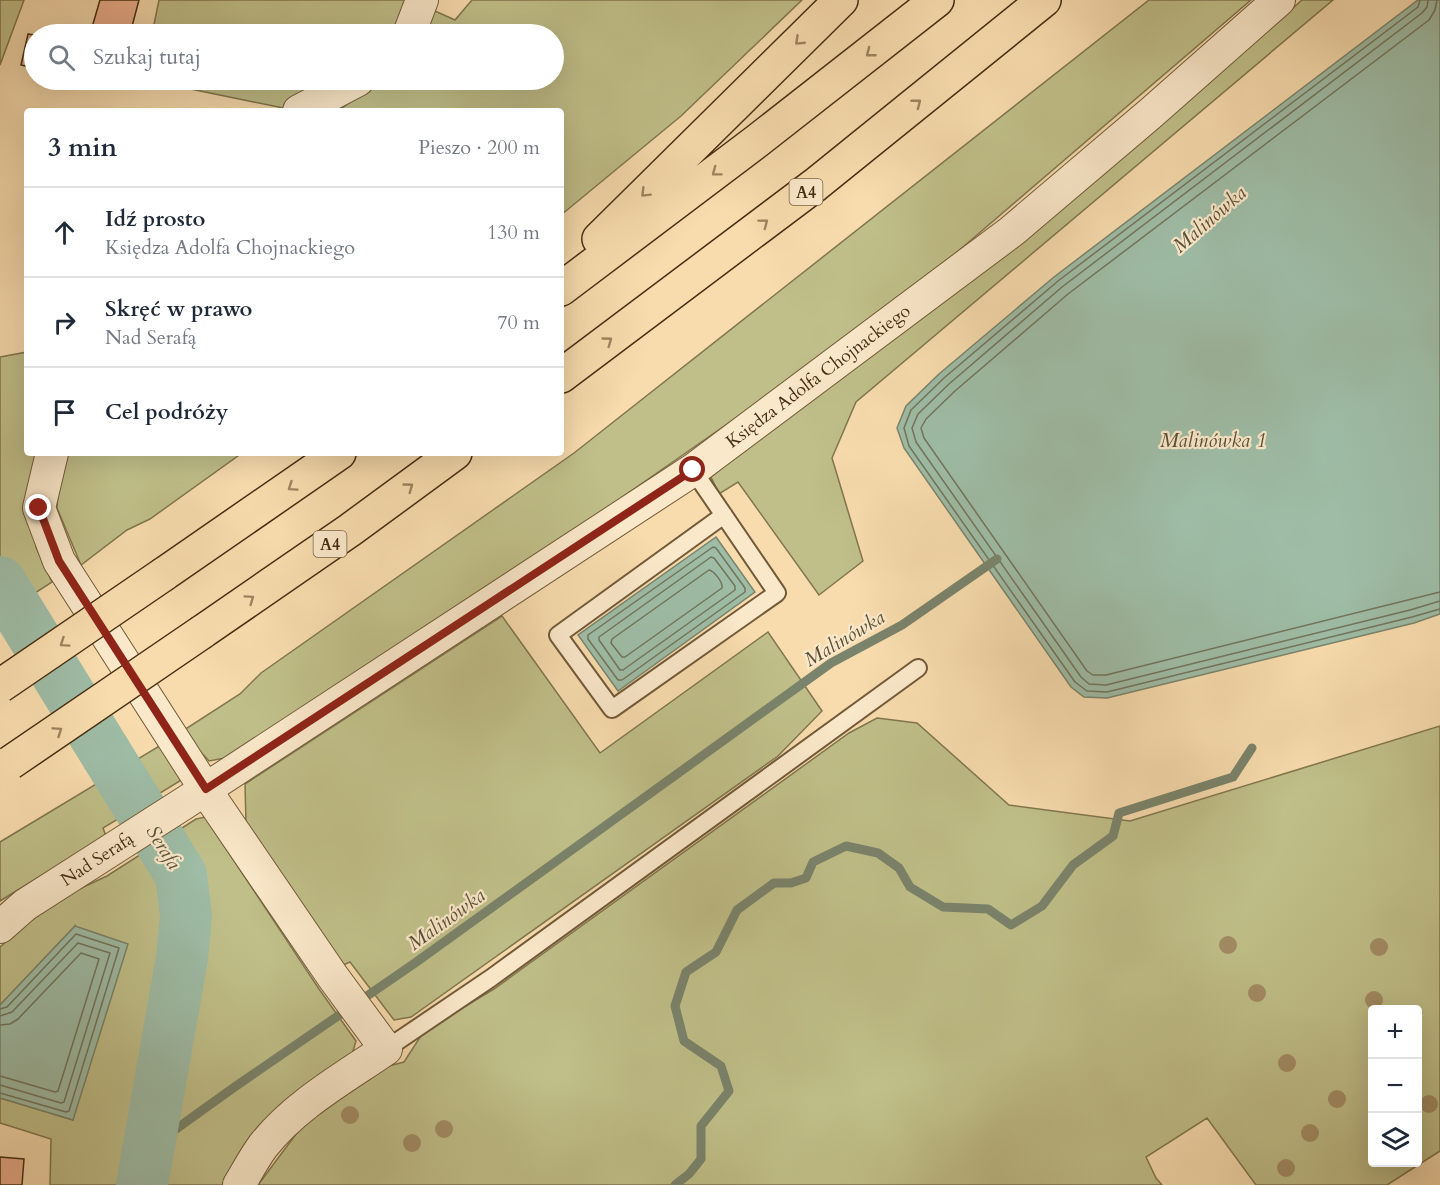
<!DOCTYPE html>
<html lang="pl">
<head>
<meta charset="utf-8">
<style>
  body { margin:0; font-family:Cardo,serif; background:#f2f2f3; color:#1f2937 }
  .controls { position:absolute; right:18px; bottom:18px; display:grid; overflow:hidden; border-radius:6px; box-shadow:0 6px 24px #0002 }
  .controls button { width:54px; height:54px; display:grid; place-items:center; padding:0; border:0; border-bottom:2px solid #e0e1e3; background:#fff; color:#1f2937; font:30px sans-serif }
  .stop { position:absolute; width:18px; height:18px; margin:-14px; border:4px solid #8f2418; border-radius:50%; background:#fff }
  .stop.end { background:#8f2418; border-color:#fff; box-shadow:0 2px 6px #0008 }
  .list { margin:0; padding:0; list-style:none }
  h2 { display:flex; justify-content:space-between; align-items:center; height:78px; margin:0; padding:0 24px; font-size:26px }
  h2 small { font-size:20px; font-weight:400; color:#747a83 }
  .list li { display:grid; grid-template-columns:39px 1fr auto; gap:18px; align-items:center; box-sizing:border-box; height:90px; padding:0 24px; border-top:2px solid #e0e1e3 }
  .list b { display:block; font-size:22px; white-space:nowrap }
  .list p { margin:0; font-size:20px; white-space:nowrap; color:#747a83 }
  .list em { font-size:20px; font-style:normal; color:#747a83 }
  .icon { flex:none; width:33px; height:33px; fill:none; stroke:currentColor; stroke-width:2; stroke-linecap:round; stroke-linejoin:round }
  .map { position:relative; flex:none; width:1440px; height:1185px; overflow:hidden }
  .search { position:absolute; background:#fff; box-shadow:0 6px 24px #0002; left:24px; top:24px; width:540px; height:66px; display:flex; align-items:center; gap:15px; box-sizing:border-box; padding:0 21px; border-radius:33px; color:#747a83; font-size:22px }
  .panel { position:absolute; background:#fff; box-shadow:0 6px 24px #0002; left:24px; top:108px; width:540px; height:348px; border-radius:6px }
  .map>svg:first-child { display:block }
  .green { fill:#c0bf89; stroke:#82764e; stroke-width:1.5; fill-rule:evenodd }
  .water { fill:#9ebca6; stroke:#7a836b; stroke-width:1.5 }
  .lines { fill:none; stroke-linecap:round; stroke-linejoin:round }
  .shore { stroke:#72745c; stroke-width:1.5 }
  .stream { stroke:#7a836b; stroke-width:9 }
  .river { stroke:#9ebca6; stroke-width:52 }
  .building { fill:#edb08f; stroke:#452d12; stroke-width:1.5 }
  .service-casing { stroke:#725939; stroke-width:20 }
  .minor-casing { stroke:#725939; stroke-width:34 }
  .motorway-casing { stroke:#452d12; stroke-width:36 }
  .service { stroke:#fae8ca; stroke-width:16 }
  .minor { stroke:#fae8ca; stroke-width:32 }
  .motorway { stroke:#f8dcae; stroke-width:33 }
  .motorway-bridge-casing { stroke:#452d12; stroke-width:36; stroke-linecap:butt }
  .motorway-bridge { stroke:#f8dcae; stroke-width:33 }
  .tree { fill:#a38c65 }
  .oneway { stroke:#9e8460 }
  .route { stroke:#8f2418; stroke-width:8 }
  .labels { text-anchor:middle; stroke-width:4.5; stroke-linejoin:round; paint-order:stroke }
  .shield { fill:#fae8ca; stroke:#7b6549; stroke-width:1.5 }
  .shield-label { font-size:16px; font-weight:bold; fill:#452d12 }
  .street-label { font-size:18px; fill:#452d12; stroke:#fae8ca }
  .water-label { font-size:20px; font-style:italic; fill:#5b5137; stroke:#fae8ca }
</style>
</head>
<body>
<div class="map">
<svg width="1440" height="1185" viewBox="0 0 1440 1185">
  <rect width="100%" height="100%" fill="#f8dcae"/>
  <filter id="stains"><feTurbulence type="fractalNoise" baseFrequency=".00333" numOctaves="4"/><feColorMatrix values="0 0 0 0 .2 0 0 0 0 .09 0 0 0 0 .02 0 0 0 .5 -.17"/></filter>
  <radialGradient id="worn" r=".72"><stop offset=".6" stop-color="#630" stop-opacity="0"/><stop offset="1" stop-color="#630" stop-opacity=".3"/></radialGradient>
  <!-- green -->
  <path class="green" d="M0,0H24L0,65Z
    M159,0H411L400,34H152Z
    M472,0H802L681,116L561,215V111H338L381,80H554V34H421L435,11L455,20Z
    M1149,0H1251L956,253L766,397L568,535L236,756L209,761L194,745L184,730L240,694L261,673L574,453Z
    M1302,0H1333L856,402L832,458L863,561L819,595L738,482L719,494L711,477L1257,40Z
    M147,80H337L288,109Z
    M27,352V453H44L30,511L36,547L52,582L0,616V357Z
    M62,453H242L150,519L127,530L81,565L57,508L60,462Z
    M502,616L600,753L768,632L822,711L778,756L411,1017L394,1020L350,962L341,966L246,823L245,784Z
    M877,718L917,723L1009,805L1130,821L1440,726V1151L1387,1185H1256L1207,1118L1146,1157L1156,1178L1162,1185H258L305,1122L385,1067L404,1062L424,1031L494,989L849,733ZM1372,1010H1418V1162H1372Z
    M161,745L183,779L103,828L106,836L0,901V842Z
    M205,817L319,989L356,1041L351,1058L225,1185H50L51,1139L0,1123V1098L73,1120L75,926L0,1005V947L30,921L77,890L107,876L196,819Z"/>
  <!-- water -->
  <path class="water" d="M1418,0H1440V614L1414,623L1107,698L1084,697L1071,687L904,448L897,428L906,406L939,374L1054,277Z
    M716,537L755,592L618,691L578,635Z
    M75,926L128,944L73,1120L0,1098V1005Z"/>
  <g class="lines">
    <!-- shore -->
    <path class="shore" d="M1420,0L1418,7L1058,281L944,378L911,410L904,428L909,446L1075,682L1087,691L1107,692L1412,617L1440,609
      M1428,0L1427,7L1422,13L1062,287L949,384L918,414L912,428L916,442L1081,677L1089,684L1106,685L1410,610L1440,601
      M1437,0L1435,10L1429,20L1068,294L955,391L926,419L921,428L924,438L1087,671L1093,675H1106L1440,592
      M713,547L716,548L745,588V592L622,680H618L588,639V635Z
      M711,557L714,558L735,586V590L623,670H620L599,640V637Z
      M709,570C714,571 723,582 722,588L625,657H622L611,643L612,639Z
      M0,1009L7,1007L76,934L119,948L69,1111L66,1112L0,1093
      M0,1016L12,1012L78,943L110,953L64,1102L61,1103L0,1085
      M0,1025L10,1024L18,1019L81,953L99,959L58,1091L55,1092L0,1076"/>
    <!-- stream -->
    <path class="stream" d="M150,1143L176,1129L236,1086L415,963L831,663L902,625L997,559
      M675,1185L689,1174L701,1159V1126L729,1091L721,1066L684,1041L675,1006L686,972L716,952L737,910L774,883H791L806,878L813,862L846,846L878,853L899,868L910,887L943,907L988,909L1011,925L1042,906L1073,865L1113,836L1119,813L1233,777L1252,748"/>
    <!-- river -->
    <path class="river" d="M0,582L181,875L186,916L182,958L142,1185"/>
  </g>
  <!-- building -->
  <path class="building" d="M100,0H139L130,34H90Z
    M28,34L34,35V68L21,65Z
    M0,1157L24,1159L22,1185H0Z"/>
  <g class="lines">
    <!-- service casing -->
    <g class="service-casing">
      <path id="service" d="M693,470L777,593L612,709L558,635L724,515
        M386,1049L491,978L918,668"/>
    </g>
    <!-- minor casing -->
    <g class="minor-casing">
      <path id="minor" d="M409,34L422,0
        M299,111L358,80
        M52,453L39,508L59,561L215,804L333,977L386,1049C344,1078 295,1105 263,1146C254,1158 247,1172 239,1185
        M0,927L25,905L186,802L693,470L1012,231L1151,113L1279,0"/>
    </g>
    <!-- motorway casing -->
    <g class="motorway-casing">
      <path id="motorway" d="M599,239L841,0
        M561,289L757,141L937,0
        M561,376L815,185L1044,0
        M164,574L339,453
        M202,632L350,530L455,453"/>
    </g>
    <!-- service -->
    <use href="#service" class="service"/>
    <!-- minor -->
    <use href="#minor" class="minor"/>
    <!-- motorway -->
    <use href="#motorway" class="motorway"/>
    <!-- motorway-bridge casing -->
    <g class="motorway-bridge-casing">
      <path id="motorway-bridge" d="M0,686L164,574
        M10,763L202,632"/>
    </g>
    <!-- motorway-bridge -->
    <use href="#motorway-bridge" class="motorway-bridge"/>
  </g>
  <!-- trees -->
  <g class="tree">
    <circle cx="1228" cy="945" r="9"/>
    <circle cx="1379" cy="947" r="9"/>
    <circle cx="1257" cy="993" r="9"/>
    <circle cx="1374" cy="1000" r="9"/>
    <circle cx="1287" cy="1063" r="9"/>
    <circle cx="1337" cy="1099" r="9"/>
    <circle cx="1429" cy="1104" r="9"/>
    <circle cx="350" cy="1115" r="9"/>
    <circle cx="444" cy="1129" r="9"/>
    <circle cx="1310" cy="1133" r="9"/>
    <circle cx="412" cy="1143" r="9"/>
    <circle cx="1286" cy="1168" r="9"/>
  </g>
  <!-- one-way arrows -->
  <defs><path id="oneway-chevron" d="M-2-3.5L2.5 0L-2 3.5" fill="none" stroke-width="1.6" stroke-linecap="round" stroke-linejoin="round" transform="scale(1.5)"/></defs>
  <g class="oneway">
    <use href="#oneway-chevron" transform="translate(799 41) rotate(136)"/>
    <use href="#oneway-chevron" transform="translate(870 53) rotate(142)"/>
    <use href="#oneway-chevron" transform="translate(917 103) rotate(-38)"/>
    <use href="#oneway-chevron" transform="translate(716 172) rotate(143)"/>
    <use href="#oneway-chevron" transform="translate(645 193) rotate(135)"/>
    <use href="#oneway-chevron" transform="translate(764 223) rotate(-37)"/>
    <use href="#oneway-chevron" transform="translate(608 341) rotate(-36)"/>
    <use href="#oneway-chevron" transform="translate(292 487) rotate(146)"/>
    <use href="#oneway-chevron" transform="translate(409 487) rotate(-36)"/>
    <use href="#oneway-chevron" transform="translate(250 599) rotate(-35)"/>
    <use href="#oneway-chevron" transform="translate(64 643) rotate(146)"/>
    <use href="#oneway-chevron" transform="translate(58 731) rotate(-34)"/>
  </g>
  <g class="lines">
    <!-- route -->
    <path class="route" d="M39,508L59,561L206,789L693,470"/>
  </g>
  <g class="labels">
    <!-- shield labels -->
    <g class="shield">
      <rect x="789.5" y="179" width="33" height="26" rx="4.5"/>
      <rect x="313.5" y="531" width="33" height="26" rx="4.5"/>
    </g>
    <g class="shield-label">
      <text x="806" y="198">A4</text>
      <text x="330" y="550">A4</text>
    </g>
    <!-- street labels -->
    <g class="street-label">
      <text transform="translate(818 376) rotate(-37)" y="6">Księdza Adolfa Chojnackiego</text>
      <text transform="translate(97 859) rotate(-33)" y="6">Nad Serafą</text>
    </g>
    <!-- water labels -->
    <g class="water-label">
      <text transform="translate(1209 219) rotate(-41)" y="7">Malinówka</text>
      <text x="1213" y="447">Malinówka 1</text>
      <text transform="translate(844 638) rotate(-31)" y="7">Malinówka</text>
      <text transform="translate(164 847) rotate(58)" y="7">Serafa</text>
      <text transform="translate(446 919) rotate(-36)" y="7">Malinówka</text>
    </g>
  </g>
  <rect width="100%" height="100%" filter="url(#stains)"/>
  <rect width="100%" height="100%" fill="url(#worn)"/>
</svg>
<div class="controls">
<button>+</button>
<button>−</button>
<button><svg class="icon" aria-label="layers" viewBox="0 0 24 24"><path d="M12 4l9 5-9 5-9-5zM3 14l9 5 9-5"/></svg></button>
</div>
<div class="stop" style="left:693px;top:470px"></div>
<div class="stop end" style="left:39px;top:508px"></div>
<div class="search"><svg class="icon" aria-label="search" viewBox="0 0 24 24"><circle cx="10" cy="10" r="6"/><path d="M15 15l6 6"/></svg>Szukaj tutaj</div>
<section class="panel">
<h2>3 min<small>Pieszo · 200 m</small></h2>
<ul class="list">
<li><svg class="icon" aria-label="ahead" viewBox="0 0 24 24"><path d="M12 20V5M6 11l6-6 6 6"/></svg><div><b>Idź prosto</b><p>Księdza Adolfa Chojnackiego</p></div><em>130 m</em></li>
<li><svg class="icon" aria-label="right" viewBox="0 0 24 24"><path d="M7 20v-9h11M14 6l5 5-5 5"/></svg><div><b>Skręć w prawo</b><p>Nad Serafą</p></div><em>70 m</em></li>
<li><svg class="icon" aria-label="arrive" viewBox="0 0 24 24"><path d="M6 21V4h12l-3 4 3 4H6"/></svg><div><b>Cel podróży</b></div></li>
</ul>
</section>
</div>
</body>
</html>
